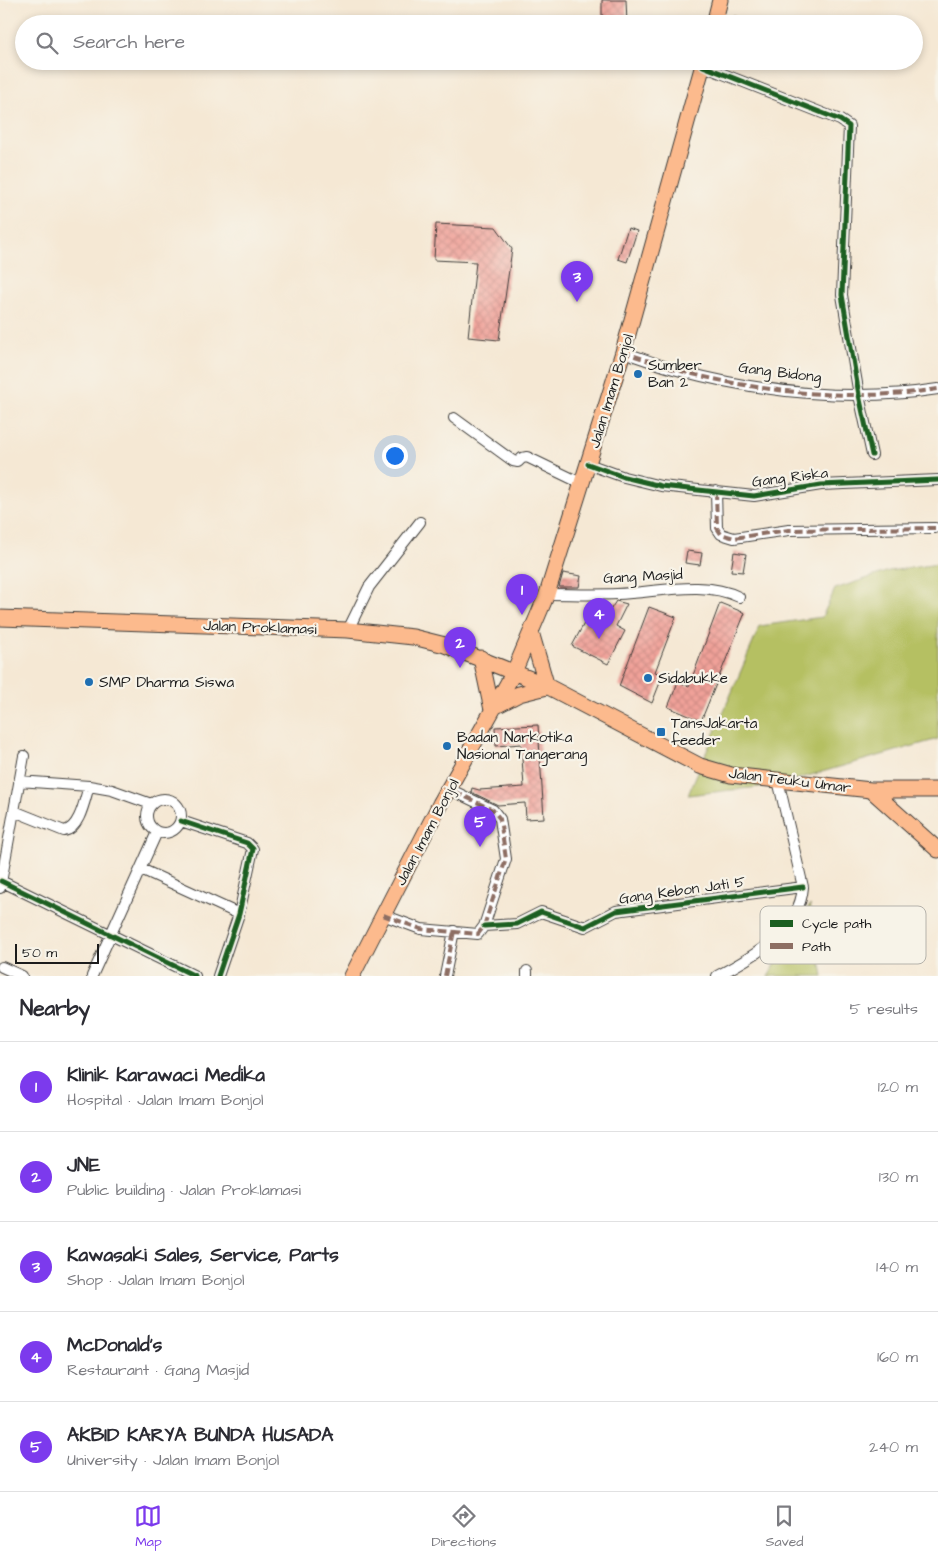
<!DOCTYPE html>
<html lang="en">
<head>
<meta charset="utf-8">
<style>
  body { margin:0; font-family:"Architects Daughter",sans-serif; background:#f2f2f3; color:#2b2b33 }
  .scale { position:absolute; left:15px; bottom:12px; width:84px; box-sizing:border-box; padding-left:5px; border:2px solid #1c1c1c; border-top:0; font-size:14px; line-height:18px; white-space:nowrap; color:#1c1c1c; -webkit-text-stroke:4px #f7f3e8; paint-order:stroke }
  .you { position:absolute; left:394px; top:455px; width:18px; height:18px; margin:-12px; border:4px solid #fff; border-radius:50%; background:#1a73e8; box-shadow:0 0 0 8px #1a73e833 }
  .badge { display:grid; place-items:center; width:32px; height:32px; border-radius:50%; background:#7c3aed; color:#fff; font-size:16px; font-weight:700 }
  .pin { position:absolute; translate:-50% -41px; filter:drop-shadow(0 1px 2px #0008) }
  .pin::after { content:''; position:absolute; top:26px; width:18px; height:15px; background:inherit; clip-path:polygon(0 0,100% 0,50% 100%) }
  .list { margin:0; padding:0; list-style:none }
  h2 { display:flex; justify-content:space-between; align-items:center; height:65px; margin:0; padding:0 20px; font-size:21px }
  h2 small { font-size:16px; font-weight:400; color:#7c7c81 }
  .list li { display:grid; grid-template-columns:32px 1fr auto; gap:15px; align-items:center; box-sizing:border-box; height:90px; padding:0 20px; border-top:1px solid #e1e1e2 }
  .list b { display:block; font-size:19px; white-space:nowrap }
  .list p { margin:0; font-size:16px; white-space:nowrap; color:#7c7c81 }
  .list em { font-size:16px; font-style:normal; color:#7c7c81 }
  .icon { flex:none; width:28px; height:28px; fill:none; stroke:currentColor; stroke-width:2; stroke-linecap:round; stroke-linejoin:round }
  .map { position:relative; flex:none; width:938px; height:976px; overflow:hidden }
  .search { position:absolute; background:#fff; box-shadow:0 2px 8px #0003; left:15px; right:15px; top:15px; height:55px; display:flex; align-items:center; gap:12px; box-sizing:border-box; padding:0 18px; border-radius:28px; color:#7c7c81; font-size:19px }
  .sheet { height:515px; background:#fff }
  nav { display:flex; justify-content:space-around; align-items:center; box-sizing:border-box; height:70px; border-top:1px solid #e1e1e2; background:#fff; font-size:14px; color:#7c7c81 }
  nav a { display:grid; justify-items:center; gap:2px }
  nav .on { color:#7c3aed }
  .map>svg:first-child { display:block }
  .green { fill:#b5c062; stroke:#686e3f }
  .building { fill:url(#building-cross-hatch) }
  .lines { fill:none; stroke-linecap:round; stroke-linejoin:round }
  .street-casing { stroke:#3d3b38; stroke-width:12 }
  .primary-casing { stroke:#3d3b38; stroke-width:17 }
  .street { stroke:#fff; stroke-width:10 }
  .primary { stroke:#fcba8d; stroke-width:15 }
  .quiet { stroke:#8d6e63; stroke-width:4; stroke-dasharray:8 4; stroke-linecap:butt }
  .cycleway-casing { stroke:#f7f3e8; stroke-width:8 }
  .cycleway { stroke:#1b5e20; stroke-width:5 }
  .poi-dot { fill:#1f6fb2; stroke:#f7f3e8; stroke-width:2 }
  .labels { text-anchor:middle; stroke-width:4.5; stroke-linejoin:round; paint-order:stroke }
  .poi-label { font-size:15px; fill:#1c1c1c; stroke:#f7f3e8; text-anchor:start }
  .street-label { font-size:15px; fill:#1c1c1c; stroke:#f7f3e8 }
  .key { fill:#f7f3e8; stroke:#b5b2ab; stroke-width:1 }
  .key-label { font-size:14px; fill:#1c1c1c }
</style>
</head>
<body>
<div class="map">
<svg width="938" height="976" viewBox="0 0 938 976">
  <defs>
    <pattern id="building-cross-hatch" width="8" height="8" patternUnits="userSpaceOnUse" patternTransform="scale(1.25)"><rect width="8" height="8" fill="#f0a199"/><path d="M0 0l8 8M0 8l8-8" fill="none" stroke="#cd8a83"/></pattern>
  </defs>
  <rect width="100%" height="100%" fill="#f7f3e8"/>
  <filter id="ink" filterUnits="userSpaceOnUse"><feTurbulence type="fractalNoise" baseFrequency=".02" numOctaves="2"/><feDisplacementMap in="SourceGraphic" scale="10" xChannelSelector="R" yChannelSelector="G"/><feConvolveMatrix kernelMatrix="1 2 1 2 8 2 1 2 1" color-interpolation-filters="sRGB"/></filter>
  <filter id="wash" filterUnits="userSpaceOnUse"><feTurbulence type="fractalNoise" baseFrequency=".0096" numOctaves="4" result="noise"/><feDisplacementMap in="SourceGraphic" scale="20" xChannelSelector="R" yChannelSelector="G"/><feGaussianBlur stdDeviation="1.12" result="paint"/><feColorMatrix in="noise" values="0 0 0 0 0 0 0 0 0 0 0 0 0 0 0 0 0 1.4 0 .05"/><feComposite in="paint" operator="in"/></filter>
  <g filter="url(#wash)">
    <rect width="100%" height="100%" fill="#f5e8d4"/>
    <!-- green -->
    <path class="green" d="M938,564V739L776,785L688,795L760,626L822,617L835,589L889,571Z
      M810,905L823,976H768L769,975Z"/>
    <g id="blocks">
      <!-- building -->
      <path class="building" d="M602,0H626L627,24H602Z
        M436,224L496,227L512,249L499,340L468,337L476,262L434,260Z
        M628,228L637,231L627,262L618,259Z
        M687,551L702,553L700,565L685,563Z
        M734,552L746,554L743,572L731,571Z
        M563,573L581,576L579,587H559Z
        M616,601L627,604L616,626L625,631L608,664L572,646L589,614L603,621Z
        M720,603L745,613L701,721L668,707L678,682L689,686Z
        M649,607L676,617L655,672L663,675L652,703L619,686Z
        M538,725L544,818L526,819L525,803L498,805L471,792L472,788L479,790L524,787L521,744L496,746L495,727Z"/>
    </g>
  </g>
  <g filter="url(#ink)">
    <use href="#blocks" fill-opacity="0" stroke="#3d3b38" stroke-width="1"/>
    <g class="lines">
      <!-- street casing -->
      <g class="street-casing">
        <path id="street" d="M714,21L749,24
          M703,66L840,120L849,126L842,295L859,395L872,455
          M623,352C642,358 661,366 681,371C763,393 854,402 938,389
          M454,418L513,461L518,462L522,458L527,457L581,483
          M588,464L624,477L661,486L754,496L821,485L938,480
          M716,491L717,528L721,534L734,538L789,530L935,528
          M547,594C570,594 593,595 617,594C656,593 703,579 739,597
          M348,630L369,587L420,522
          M19,781L89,786L112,790L151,804
          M147 816a17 17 0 1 1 34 0a17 17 0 1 1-34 0Z
          M14,811L64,831C80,829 85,798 89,786
          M181,821L247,843L253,849L239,914L218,976
          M141,869L239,914
          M1,881L195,976
          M0,888L24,756
          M383,915L421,929L478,934L484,926L506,859L500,819L493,810L449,789
          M484,926L517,924L541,912L585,927L616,911L803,887
          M2,967L22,976
          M527,971V976
          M92,976L157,832
          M445,976L454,931
          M717,976C752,958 800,930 803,887L778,780"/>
      </g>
      <!-- primary casing -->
      <g class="primary-casing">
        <path id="primary" d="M714,24L720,0
          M0,618L348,630L413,637L445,645L543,684L700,766L731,775L871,790H938
          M481,658L492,710
          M494,707L519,694L547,687L531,632
          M871,790L938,850
          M352,976L440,804L514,672L547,594L623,352L704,61"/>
      </g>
      <!-- street -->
      <use href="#street" class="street"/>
      <!-- primary -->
      <use href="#primary" class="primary"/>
      <!-- quiet -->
      <path class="quiet" d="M623,352C642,358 661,366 681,371C763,393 854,402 938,389
        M716,491L717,528L721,534L734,538L789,530L935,528
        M383,915L421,929L478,934L484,926L506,859L500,819L493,810L449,789
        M445,976L454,931"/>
      <!-- cycleway casing -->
      <g class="cycleway-casing">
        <path id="cycleway" d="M703,66L840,120L849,126L842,295L859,395L872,455
          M588,464L624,477L661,486L754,496L821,485L938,480
          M181,821L247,843L253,849L239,914L218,976
          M1,881L195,976
          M484,926L517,924L541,912L585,927L616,911L803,887"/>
      </g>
      <!-- cycleway -->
      <use href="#cycleway" class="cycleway"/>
    </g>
  </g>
  <!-- markers -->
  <g class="poi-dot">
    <circle cx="638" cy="374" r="5"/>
    <circle cx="648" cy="678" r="5"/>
    <circle cx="89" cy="682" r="5"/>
    <rect x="656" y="727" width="10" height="10" rx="2.5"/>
    <circle cx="447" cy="746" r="5"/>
  </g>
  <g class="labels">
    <!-- poi labels -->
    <g class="poi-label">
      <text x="648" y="370">Sumber<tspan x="648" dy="17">Ban 2</tspan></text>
      <text x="658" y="683">Sidabukke</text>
      <text x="99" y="687">SMP Dharma Siswa</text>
      <text x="671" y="728">TansJakarta<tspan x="671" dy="17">feeder</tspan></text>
      <text x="457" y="742">Badan Narkotika<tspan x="457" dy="17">Nasional Tangerang</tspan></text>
    </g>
    <!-- street labels -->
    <g class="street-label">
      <text transform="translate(780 372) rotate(7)" y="5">Gang Bidong</text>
      <text transform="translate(611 391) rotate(-73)" y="5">Jalan Imam Bonjol</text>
      <text transform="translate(790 477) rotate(-7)" y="5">Gang Riska</text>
      <text transform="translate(643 576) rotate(-3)" y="5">Gang Masjid</text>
      <text transform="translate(260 627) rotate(2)" y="5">Jalan Proklamasi</text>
      <text transform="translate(790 780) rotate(7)" y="5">Jalan Teuku Umar</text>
      <text transform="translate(427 832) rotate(-62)" y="5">Jalan Imam Bonjol</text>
      <text transform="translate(682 890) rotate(-8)" y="5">Gang Kebon Jati 5</text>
    </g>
  </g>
  <!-- legend -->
  <rect x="760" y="906" width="166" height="58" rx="8" class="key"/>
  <rect x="770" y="920" width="23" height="7" fill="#1b5e20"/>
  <rect x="770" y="943" width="23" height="6" fill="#8d6e63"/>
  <g class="key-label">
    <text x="802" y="928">Cycle path</text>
    <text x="802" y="951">Path</text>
  </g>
</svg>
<div class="scale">50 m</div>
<div class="you"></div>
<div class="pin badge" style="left:522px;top:615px">1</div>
<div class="pin badge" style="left:460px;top:668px">2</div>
<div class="pin badge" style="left:577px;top:302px">3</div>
<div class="pin badge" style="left:599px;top:639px">4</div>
<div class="pin badge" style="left:480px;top:847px">5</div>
<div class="search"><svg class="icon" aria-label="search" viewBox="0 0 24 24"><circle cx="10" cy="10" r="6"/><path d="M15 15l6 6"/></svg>Search here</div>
</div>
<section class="sheet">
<h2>Nearby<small>5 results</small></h2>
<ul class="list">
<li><span class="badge">1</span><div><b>Klinik Karawaci Medika</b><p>Hospital · Jalan Imam Bonjol</p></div><em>120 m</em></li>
<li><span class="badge">2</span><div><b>JNE</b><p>Public building · Jalan Proklamasi</p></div><em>130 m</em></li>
<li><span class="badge">3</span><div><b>Kawasaki Sales, Service, Parts</b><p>Shop · Jalan Imam Bonjol</p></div><em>140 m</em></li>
<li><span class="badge">4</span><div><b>McDonald's</b><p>Restaurant · Gang Masjid</p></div><em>160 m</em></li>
<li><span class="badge">5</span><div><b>AKBID KARYA BUNDA HUSADA</b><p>University · Jalan Imam Bonjol</p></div><em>240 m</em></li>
</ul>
</section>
<nav>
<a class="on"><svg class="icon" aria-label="map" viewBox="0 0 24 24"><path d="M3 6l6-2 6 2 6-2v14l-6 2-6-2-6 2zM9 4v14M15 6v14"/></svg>Map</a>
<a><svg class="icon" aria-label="directions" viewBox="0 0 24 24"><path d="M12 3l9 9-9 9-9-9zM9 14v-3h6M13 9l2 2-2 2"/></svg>Directions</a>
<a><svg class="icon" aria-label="saved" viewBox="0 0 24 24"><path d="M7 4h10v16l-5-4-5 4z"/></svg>Saved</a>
</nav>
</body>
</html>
